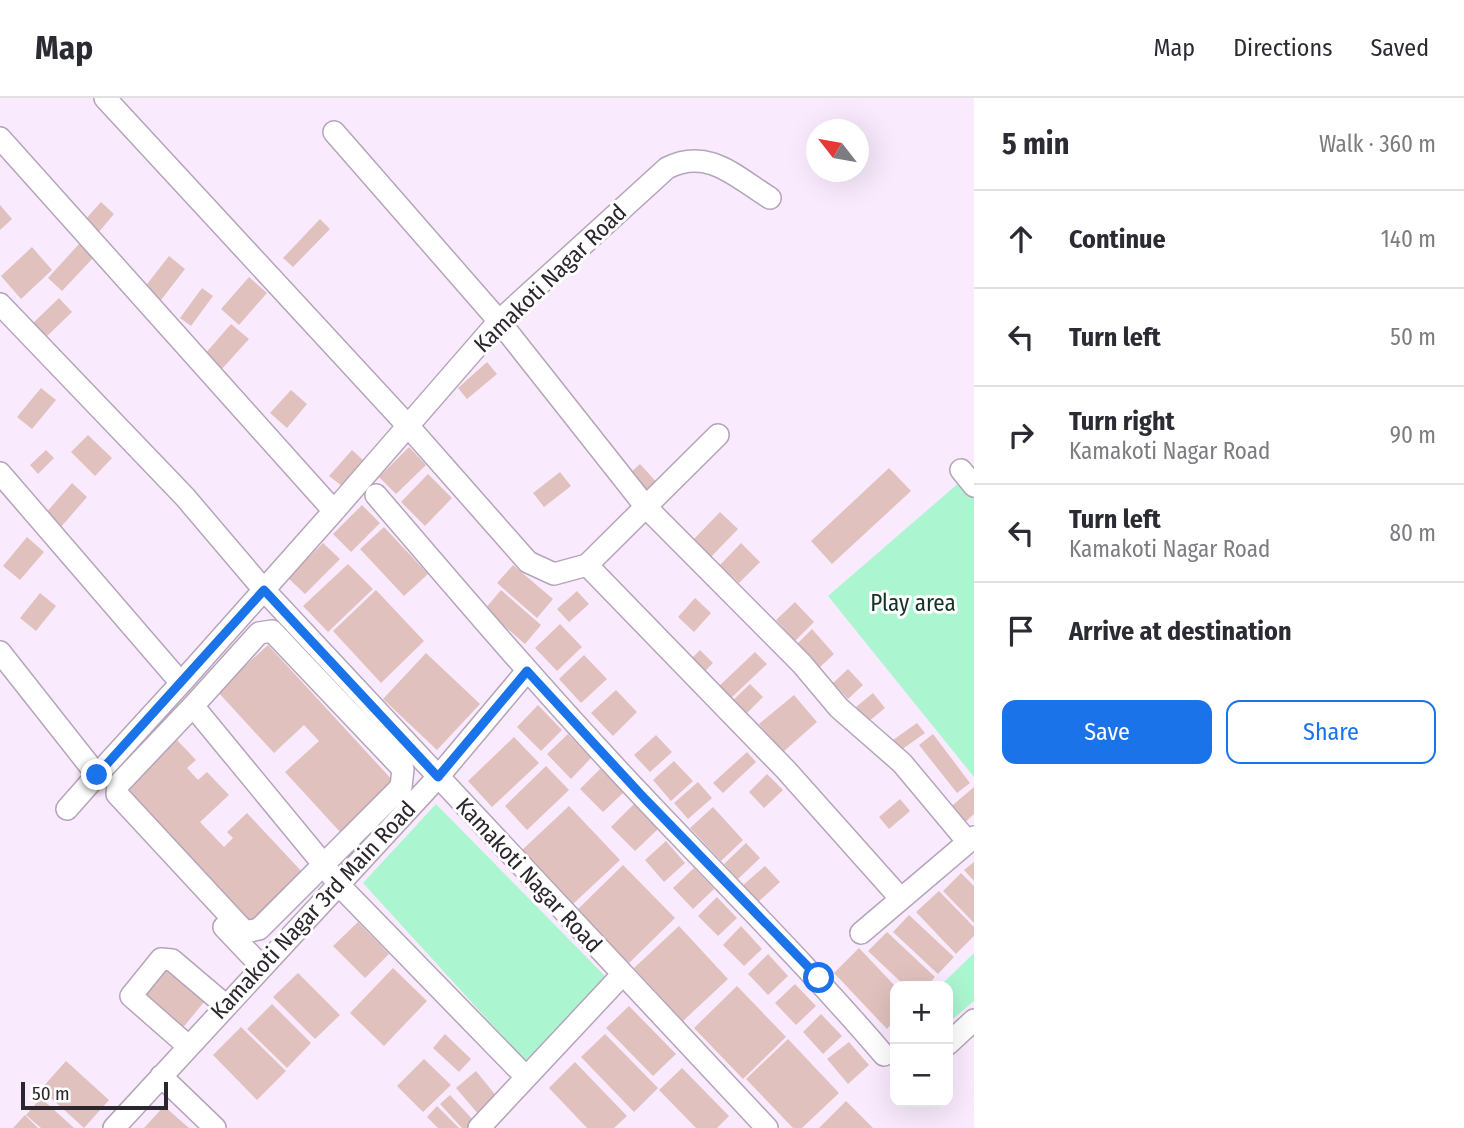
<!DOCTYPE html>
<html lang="en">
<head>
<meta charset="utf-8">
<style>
  body { margin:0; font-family:"Fira Sans Condensed",sans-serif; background:#f7f7f7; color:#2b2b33 }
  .controls { position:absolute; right:21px; bottom:21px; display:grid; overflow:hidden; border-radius:14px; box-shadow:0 7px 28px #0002 }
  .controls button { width:63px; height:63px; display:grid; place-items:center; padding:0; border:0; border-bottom:2px solid #e1e1e2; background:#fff; color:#2b2b33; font:35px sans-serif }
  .compass { position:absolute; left:806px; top:21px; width:63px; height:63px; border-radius:50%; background:#fff; box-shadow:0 7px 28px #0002; rotate:301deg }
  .scale { position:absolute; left:21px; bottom:18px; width:147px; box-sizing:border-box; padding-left:7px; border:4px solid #2b252d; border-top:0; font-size:19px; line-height:24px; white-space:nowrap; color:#2b252d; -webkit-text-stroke:5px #fefefe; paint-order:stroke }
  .stop { position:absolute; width:21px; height:21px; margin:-16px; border:5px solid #1a73e8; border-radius:50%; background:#fff }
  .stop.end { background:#1a73e8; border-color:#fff; box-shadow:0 2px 7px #0008 }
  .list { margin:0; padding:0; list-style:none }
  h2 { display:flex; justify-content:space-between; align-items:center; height:91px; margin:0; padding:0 28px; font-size:30px }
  h2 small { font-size:23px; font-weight:400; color:#7c7c81 }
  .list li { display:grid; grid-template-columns:46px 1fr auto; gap:21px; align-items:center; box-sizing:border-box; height:98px; padding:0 28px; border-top:2px solid #e1e1e2 }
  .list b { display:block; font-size:26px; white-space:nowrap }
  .list p { margin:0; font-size:23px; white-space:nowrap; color:#7c7c81 }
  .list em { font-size:23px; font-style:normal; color:#7c7c81 }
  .actions { display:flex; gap:14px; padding:21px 28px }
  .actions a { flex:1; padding:16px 0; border:2px solid #1a73e8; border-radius:14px; text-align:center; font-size:24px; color:#1a73e8 }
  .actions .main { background:#1a73e8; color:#fff }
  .icon { flex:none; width:38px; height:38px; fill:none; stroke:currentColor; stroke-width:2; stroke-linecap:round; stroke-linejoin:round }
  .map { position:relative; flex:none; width:974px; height:1030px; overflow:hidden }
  header { display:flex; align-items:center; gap:42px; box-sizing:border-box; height:98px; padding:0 35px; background:#fff; border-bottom:2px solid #e1e1e2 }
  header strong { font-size:33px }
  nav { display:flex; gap:38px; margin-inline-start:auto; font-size:24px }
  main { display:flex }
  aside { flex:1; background:#fff }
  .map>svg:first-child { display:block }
  .green { fill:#abf6d1 }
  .building { fill:#e0c1be }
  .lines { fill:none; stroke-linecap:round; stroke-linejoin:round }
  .street-casing { stroke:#b5a4ba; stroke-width:24 }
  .street { stroke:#fff; stroke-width:21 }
  .route { stroke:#1a73e8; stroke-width:9 }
  .labels { text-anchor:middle; stroke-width:6; stroke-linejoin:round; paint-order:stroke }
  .street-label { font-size:23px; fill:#2b252d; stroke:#fefefe }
  .park-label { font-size:23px; fill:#113425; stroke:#fefefe }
</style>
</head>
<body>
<header>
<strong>Map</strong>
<nav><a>Map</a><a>Directions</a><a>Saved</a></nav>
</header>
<main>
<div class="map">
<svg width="974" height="1030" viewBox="0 0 974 1030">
  <rect width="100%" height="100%" fill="#f9ebfd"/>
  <!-- green -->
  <path class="green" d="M961,383L974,398V679L828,498Z
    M436,706L606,879L527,965L363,785Z
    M974,855V903L948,925V888H940Z"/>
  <!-- building -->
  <path class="building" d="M101,104L114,116L98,135L84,123Z
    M0,107L12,121L0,132Z
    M320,121L330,131L293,169L283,160Z
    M79,146L93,160L62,193L48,180Z
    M32,149L52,172L21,201L1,178Z
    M169,158L185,171L161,202L144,190Z
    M249,179L267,195L239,227L221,211Z
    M202,190L213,198L191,228L180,220Z
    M59,200L72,214L44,241L31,227Z
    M231,226L249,241L221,272L204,257Z
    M487,264L497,276L467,301L458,290Z
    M41,290L56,302L32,331L17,319Z
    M291,292L307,306L287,330L270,315Z
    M88,337L112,360L95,378L71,354Z
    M409,349L426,367L396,396L379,379Z
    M46,352L54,360L38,376L30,367Z
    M352,352L364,363L342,388L329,378Z
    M640,366L660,388L649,398L630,375Z
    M889,370L911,393L832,466L811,443Z
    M560,374L571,388L544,409L533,395Z
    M428,376L452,400L425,428L401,404Z
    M72,385L87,399L61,429L45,416Z
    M362,407L380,425L351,454L333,436Z
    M720,414L738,431L711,459L694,441Z
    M384,429L428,476L404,498L360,451Z
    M27,439L44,454L20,482L3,468Z
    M323,445L340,461L305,496L288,480Z
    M741,445L760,464L739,485L720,467Z
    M348,466L373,491L328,534L303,508Z
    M513,467L553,501L537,520L497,485Z
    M376,492L424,543L381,585L333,533Z
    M501,492L541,527L525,546L485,511Z
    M577,493L589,506L569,524L557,511Z
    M40,495L56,508L36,533L20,520Z
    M695,500L711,515L694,534L678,519Z
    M795,504L814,524L795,543L776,522Z
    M560,526L582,549L557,573L535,550Z
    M812,531L834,556L819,570L797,546Z
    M268,547L395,685L341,735L285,674L319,643L304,627L274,655L217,593Z
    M700,552L713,565L700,578L687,565Z
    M755,554L767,566L729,602L717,590Z
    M426,555L480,606L437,652L383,601Z
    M584,557L607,581L581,605L559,581Z
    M848,571L863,587L848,601L833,585Z
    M750,586L763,599L742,620L729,606Z
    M616,592L637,614L613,638L591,615Z
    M873,595L885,610L868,624L856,609Z
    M794,597L817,624L783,654L759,626Z
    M538,607L562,632L541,653L517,629Z
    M917,625L925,635L901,652L893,642Z
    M568,636L591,660L571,681L547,656Z
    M933,636L970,685L957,695L919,647Z
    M656,637L672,654L650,674L634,657Z
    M514,639L539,665L492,709L468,683Z
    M177,642L196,662L187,670L198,682L207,674L229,697L200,724L224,749L233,740L227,734L247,715L303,775L250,826L124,692Z
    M747,654L756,664L723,695L713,685Z
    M674,663L693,683L671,703L653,682Z
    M546,668L569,692L527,732L505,708Z
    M601,670L624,694L603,714L580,691Z
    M767,676L783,692L764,710L749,694Z
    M698,684L712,700L688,721L674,705Z
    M974,689V716L961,728L947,712Z
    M900,701L910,713L889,731L879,719Z
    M634,706L658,731L635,753L611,729Z
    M569,708L620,762L573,806L522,752Z
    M713,709L743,742L721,763L690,730Z
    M666,743L685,765L664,784L645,762Z
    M746,745L760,760L738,781L724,766Z
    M974,764V783L964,772Z
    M623,767L675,820L629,865L577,812Z
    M765,768L780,784L757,805L742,788Z
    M694,770L714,791L693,811L673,790Z
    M961,775L974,788V825L943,793Z
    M939,793L974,829V838L956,856L916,814Z
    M717,799L737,820L718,838L698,818Z
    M909,817L954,859L938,876L893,834Z
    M358,824L389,856L365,880L333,848Z
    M679,828L728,881L683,923L634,870Z
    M741,828L762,851L744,868L723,847Z
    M887,834L935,879L927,888H905L868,853Z
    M859,850L895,888V922L887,931L834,875Z
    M768,856L788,878L768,897L748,876Z
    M163,870L204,904L181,932L140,898Z
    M393,870L427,903L384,948L350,915Z
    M298,875L340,917L315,941L273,899Z
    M795,886L816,908L796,927L775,905Z
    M737,888L786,939L743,981L694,930Z
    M272,906L311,945L287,970L247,931Z
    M629,908L676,956L653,978L606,930Z
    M821,916L842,938L823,956L803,934Z
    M241,929L286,973L257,1002L213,957Z
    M445,936L471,961L459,974L433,950Z
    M605,936L658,990L634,1014L581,959Z
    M788,941L839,995L802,1030H793L746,981Z
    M849,944L869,967L848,986L827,961Z
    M424,961L451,987L423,1014L397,988Z
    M66,963L109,1002L84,1030L41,991Z
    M575,964L627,1018L614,1030H587L549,990Z
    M682,970L729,1018L717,1030H696L659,992Z
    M476,973L498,1000L479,1017L456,990Z
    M450,997L475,1024L469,1030H462L440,1006Z
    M41,1000L74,1030H41L26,1017Z
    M846,1003L873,1030H819Z
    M164,1008L189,1030H144Z
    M437,1008L459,1030H438L427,1019Z
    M25,1017L38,1030H13Z"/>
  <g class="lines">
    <!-- street casing -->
    <g class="street-casing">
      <path id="street" d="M105,0L409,329L528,464L554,476L587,467L718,337
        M334,34L499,223L646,409L802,566L839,610L902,665L968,744
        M0,40L334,413L181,585
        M0,206L185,399L264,492L767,1030
        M961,372L974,388
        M0,375L181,585L97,677L0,554
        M376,397C464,500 552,603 646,702C726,787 808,868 884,957
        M334,413L499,223L667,70C708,49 736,79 770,100
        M587,467L786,672L901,801
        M193,608L259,535L272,533L403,671L401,689L259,831L245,834L117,696L118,687L193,608L324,767L338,786L525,978
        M67,711L97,677
        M224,829L261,868
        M861,835L974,739
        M948,946L974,922
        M188,948L131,898L161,861L172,862L225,907
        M161,978L215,1030
        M114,1030L438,679L527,573
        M479,1030L623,876"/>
    </g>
    <!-- street -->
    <use href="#street" class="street"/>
  </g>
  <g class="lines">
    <!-- route -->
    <path class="route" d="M97,677L264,492L438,679L527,573L645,701L819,880"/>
  </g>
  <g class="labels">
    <!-- street labels -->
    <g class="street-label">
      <text transform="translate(550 180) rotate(-44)" y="8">Kamakoti Nagar Road</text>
      <text transform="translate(529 777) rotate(47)" y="8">Kamakoti Nagar Road</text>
      <text transform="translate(313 812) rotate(-47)" y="8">Kamakoti Nagar 3rd Main Road</text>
    </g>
    <!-- park labels -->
    <g class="park-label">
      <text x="913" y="513">Play area</text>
    </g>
  </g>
</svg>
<div class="controls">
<button>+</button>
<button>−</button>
</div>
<svg class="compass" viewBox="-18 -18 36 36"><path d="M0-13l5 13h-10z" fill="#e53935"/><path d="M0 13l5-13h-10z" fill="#7c7c81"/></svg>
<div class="scale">50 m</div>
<div class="stop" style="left:819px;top:880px"></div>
<div class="stop end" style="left:97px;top:677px"></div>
</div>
<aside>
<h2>5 min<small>Walk · 360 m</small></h2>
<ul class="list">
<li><svg class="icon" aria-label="ahead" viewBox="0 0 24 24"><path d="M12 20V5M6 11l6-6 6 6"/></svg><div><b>Continue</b></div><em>140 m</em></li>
<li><svg class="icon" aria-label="left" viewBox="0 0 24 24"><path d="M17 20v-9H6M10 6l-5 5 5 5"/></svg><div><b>Turn left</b></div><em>50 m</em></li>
<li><svg class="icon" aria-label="right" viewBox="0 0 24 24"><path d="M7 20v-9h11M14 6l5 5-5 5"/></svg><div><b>Turn right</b><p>Kamakoti Nagar Road</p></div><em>90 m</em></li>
<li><svg class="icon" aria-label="left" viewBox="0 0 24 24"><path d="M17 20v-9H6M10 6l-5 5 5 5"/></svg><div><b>Turn left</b><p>Kamakoti Nagar Road</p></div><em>80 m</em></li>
<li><svg class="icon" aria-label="arrive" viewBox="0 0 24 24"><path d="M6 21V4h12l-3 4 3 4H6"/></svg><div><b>Arrive at destination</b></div></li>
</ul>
<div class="actions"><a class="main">Save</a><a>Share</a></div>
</aside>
</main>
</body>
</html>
